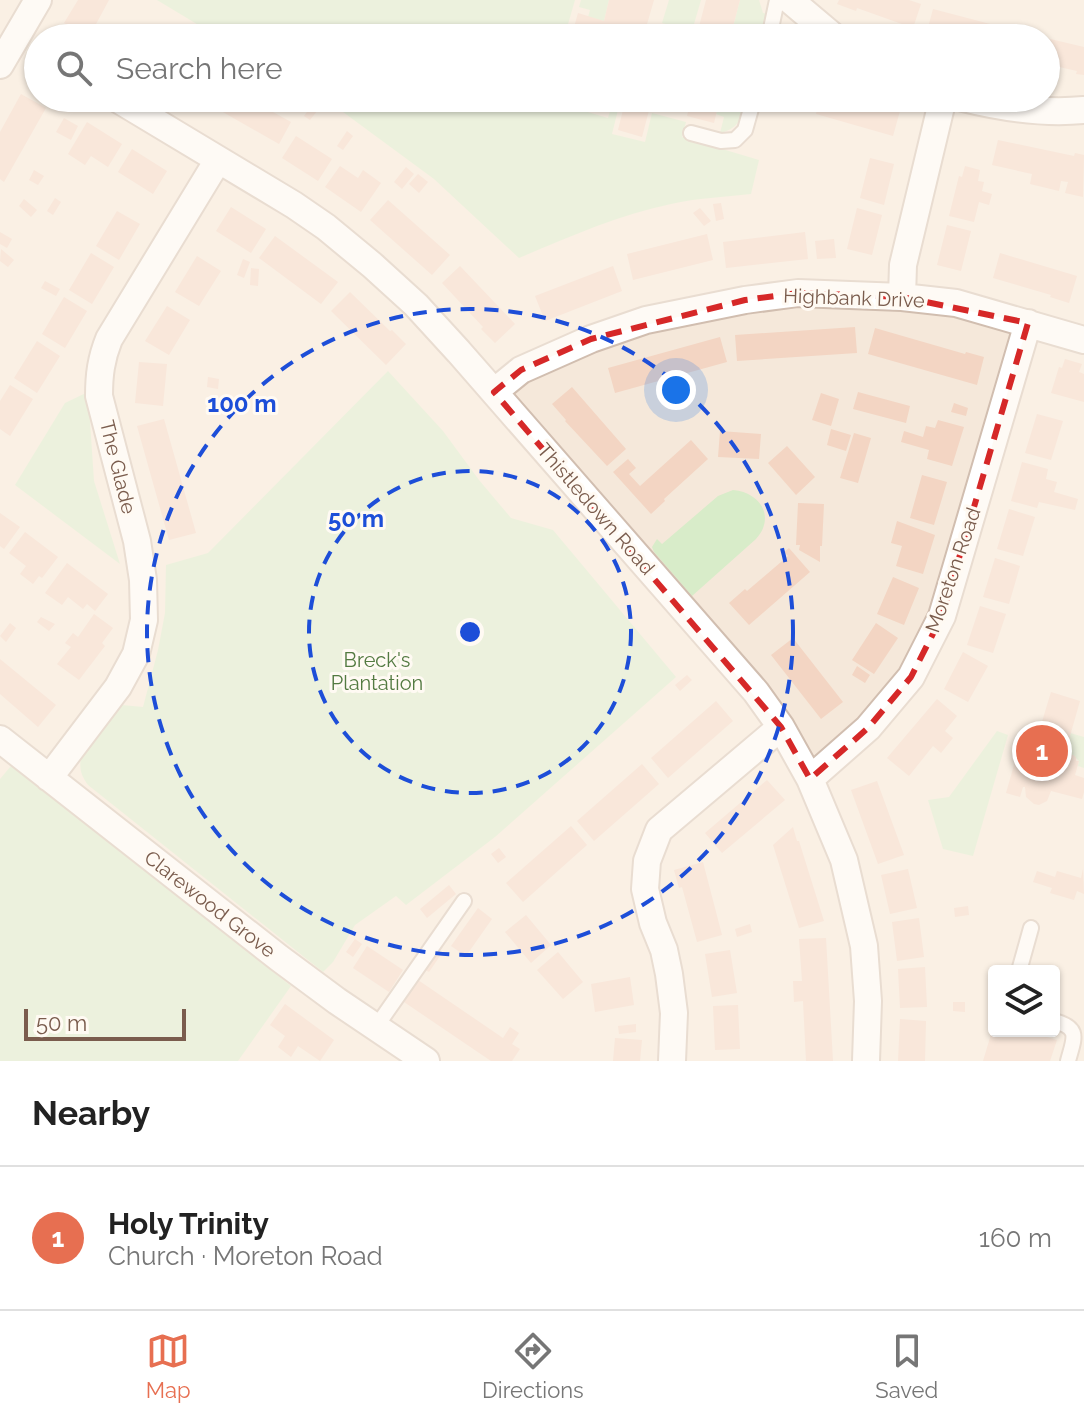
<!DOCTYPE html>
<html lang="en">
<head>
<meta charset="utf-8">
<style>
  body { margin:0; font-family:Raleway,sans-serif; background:#f2f2f2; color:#222 }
  .controls { position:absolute; right:24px; bottom:24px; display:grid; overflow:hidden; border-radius:8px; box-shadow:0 2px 6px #0004 }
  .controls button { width:72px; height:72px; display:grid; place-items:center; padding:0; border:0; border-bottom:2px solid #e0e0e0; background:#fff; color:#222; font:40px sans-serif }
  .scale { position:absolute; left:24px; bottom:20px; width:162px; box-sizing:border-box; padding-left:8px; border:4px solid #7a5c4d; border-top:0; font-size:22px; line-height:28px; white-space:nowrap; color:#7a5c4d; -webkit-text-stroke:6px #fffaf3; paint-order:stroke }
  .you { position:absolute; left:676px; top:390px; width:28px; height:28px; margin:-20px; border:6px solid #fff; border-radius:50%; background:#1a73e8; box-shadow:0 0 0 12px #1a73e833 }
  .badge { display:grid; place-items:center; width:52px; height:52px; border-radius:50%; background:#e76f51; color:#fff; font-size:26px; font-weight:700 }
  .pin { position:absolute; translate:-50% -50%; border:4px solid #fff; box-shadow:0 2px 8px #0006 }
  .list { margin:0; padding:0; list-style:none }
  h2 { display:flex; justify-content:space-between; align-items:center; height:104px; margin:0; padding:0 32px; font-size:34px }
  h2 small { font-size:26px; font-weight:400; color:#767676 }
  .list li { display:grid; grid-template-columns:52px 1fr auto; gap:24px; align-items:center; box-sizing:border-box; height:144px; padding:0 32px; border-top:2px solid #e0e0e0 }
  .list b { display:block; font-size:30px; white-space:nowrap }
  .list p { margin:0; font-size:26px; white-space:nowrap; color:#767676 }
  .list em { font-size:26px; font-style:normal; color:#767676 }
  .icon { flex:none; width:44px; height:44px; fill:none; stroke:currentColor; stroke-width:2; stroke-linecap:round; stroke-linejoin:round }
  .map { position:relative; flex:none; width:1084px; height:1061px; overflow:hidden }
  .search { position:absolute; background:#fff; box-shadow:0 2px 6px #0004; left:24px; right:24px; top:24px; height:88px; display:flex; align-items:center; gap:20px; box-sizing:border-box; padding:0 28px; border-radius:44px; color:#767676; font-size:30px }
  .sheet { height:248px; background:#fff }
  nav { display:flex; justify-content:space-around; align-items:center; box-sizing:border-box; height:112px; border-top:2px solid #e0e0e0; background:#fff; font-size:22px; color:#767676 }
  nav a { display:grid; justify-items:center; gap:4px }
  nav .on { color:#e76f51 }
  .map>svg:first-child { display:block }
  .residential { fill:#f5e8da; fill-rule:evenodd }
  .green { fill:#d8ecc9 }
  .building { fill:#f3d5c3 }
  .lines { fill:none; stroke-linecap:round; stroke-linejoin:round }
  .service-casing { stroke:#d1beb0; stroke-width:18 }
  .minor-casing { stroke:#d1beb0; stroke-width:30 }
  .service { stroke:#fff; stroke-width:14 }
  .minor { stroke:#fff; stroke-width:26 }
  .marked { fill:none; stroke:#d62828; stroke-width:6; stroke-dasharray:16 10; stroke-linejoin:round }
  .ring { fill:none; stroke:#1d4ed8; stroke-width:4; stroke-dasharray:14 10 }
  .labels { text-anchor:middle; stroke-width:6; stroke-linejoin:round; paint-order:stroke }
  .street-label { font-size:20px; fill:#7a5c4d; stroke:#fffaf3 }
  .park-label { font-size:20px; fill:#537a41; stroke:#fffaf3 }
  .centre { fill:#1d4ed8; stroke:#fffaf3; stroke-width:4 }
  .ring-label { font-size:24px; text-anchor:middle; font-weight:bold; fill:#1d4ed8; stroke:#fffaf3; stroke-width:6; stroke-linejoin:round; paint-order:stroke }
</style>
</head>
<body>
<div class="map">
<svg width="1084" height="1061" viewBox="0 0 1084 1061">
  <rect width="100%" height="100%" fill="#fdf6ec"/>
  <!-- residential -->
  <path class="residential" d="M0,0H1084V1061H0ZM38,38H1046V98H38ZM994,971H1054V1031H994Z"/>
  <!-- green -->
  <path class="green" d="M157,0H575L564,38H220Z
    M581,0H609L604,21L588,17L590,10L579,7Z
    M669,0H701L692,31L662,23Z
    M740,0H759L763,13L768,14L762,38H730Z
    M319,98H547V100L608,118L614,98H621L612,134L645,142L652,113L686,122L682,137L759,160L751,194C724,197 697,198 671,204C618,215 569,237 519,258L434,179L343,112Z
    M720,98H746C741,117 741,128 720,133L724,117L716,114Z
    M388,371L443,431L479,480L511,518L553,530L676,677L495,837L406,905L396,896L355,925L333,962L323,972L88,785C81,775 79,769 81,756L122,705L143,707L158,650L165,613L166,565L208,553Z
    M88,392L94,481L120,564L15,485L65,403Z
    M733,490C760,492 776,517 756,539L692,596L654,552L652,547L657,539L662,544L718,496Z
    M997,731L1008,735L973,856L943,849L928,800L949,797Z
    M1070,733L1084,737V768L1078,766L1079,761L1073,755H1070L1068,758L1064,757Z
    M11,766L291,986L238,1061H0V779Z"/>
  <!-- building -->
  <path class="building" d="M78,0H109L89,37L64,23Z
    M609,0H654L643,38H571L578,13L604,21Z
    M706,0H740L730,38H696Z
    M839,0H909L921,4L913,28L857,8L856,11L837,4Z
    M933,9L1013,30L1010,38H938L926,35Z
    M1046,38L1084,47V75L1076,74L1077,71L1046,64Z
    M21,94L46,108L4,182L0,179V132Z
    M210,98H249L264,106L268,99L278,104L273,112L291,122L279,144L207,103Z
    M626,98H720L714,123L687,116L689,108L687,109L652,99L642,137L618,130Z
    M820,98H858L900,111L893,136L816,114Z
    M315,101L321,106L310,120L304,116Z
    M64,118L78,126L71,140L56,132Z
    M87,122L122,144L108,167L91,156L85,165L68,154Z
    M347,131L353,136L343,150L337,146Z
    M296,136L332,159L318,181L282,158Z
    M998,140L1074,156L1075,153L1084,155L1083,197L1065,193L1068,182L1061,181L1059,191L1030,184L1032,174L992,165Z
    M132,149L167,171L153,194L118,172Z
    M870,158L894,164L884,205L860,198Z
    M340,166L358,178L363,170L381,183L361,212L325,187Z
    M965,166L980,170L978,181L984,182L982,191L992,194L989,205L979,202L974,222L949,216L959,176L962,177Z
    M406,167L414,174L402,189L394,182Z
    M34,170L44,176L38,185L29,180Z
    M418,174L428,182L419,193L409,184Z
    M55,198L61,202L53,215L47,211Z
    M24,199L37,210L31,217L19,206Z
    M388,200L450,255L432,275L370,220Z
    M721,203L724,219L716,221L713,204Z
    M231,207L266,229L251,253L216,231Z
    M700,208L711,221L704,226L693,213Z
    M857,208L882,215L872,255L847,249Z
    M117,211L140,224L119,260L96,246Z
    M947,225L971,231L961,271L937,265Z
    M0,232L12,239L7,248L0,244Z
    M805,232L808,259L726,268L723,242Z
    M707,234L713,260L633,280L627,254Z
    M275,236L338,282L321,304L259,258Z
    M834,239L836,258L817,259L815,241Z
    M1,249L14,260L8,267L0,261Z
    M91,253L114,267L92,304L69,290Z
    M1000,253L1077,276L1069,303L1050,297L1051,295L993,278Z
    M197,256L221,271L199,306L175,292Z
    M243,259L250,262L244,278L237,275Z
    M460,266L515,324L495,343L481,329L483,327L442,283Z
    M613,266L622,291L545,321L535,296Z
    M251,268L259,269L258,286L250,285Z
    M45,281L60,289L56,296L41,288Z
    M350,292L390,331L392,330L406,344L386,365L331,311Z
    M64,297L87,311L65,348L42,334Z
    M167,306L190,320L169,355L145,341Z
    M855,327L857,353L737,361L735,335Z
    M875,328L965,354L966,352L984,357L977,385L868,354Z
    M720,337L727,362L615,393L608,368Z
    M37,341L60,356L37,393L14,378Z
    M1065,359L1082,364L1079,372L1084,374V402L1051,393L1059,367L1062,368Z
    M139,362L167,364L163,406L135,403Z
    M208,377L219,379L218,389L207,387Z
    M10,385L33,399L10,436L0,429V401Z
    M572,387L626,449L607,466L565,421L566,420L552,404Z
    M858,392L910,406L906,423L853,409Z
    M821,393L839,399L831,426L812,420Z
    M954,403L968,408L966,416L951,412Z
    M1037,414L1063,421L1051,460L1025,453Z
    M164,419L196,533L169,540L137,426Z
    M938,420L964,427L952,466L927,459L929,450L901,442L904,431L923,437L926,426L935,428Z
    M831,429L851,435L846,451L827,445Z
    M720,431L761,434L759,459L718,457Z
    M854,433L871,438L858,483L840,478Z
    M691,440L708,459L664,499L665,501L651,514L613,472L628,459L636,468L629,474L640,486Z
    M787,446L815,477L796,495L768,463Z
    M1022,462L1048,469L1046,479L1057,482L1054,492L1078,499L1075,510L1039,502L1037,508L1011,501Z
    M922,475L947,482L934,525L910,518Z
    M798,503L824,504L822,546H820V562L799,550L800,545H796Z
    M1009,509L1035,517L1023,556L997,549Z
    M0,513L20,527L4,549L0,546Z
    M897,521L935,535L923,574L896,566L902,546L891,543Z
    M25,532L58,557L42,578L39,576L33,584L20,574L26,566L9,553Z
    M789,548L810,572L749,625L729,603L745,589L747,591L788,556L784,552Z
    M995,558L1020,566L1009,604L983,597Z
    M67,563L108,594L95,611L87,604L83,609L68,597L62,605L45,593Z
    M893,577L919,588L904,625L877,614Z
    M980,606L1006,614L993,653L967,645Z
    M94,614L113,628L102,643L105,646L79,680L57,664L71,647L65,643L73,633L78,637Z
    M41,617L55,624L49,631L37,622Z
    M10,623L16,628L6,642L0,636Z
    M876,623L898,638L874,674L852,660Z
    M793,638L843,702L821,719L771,655Z
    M963,652L988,666L968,702L944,689Z
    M0,659L56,705L38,727L0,694Z
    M857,666L870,675L865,683L852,675Z
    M687,675L692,680L680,691L675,685Z
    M1051,692L1080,701L1064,757L1068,758L1070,755H1073L1076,757V761H1079L1075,775L1084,778V792L1082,799L1051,791L1047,801L1039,805L1034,804L1026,797L1025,787H1023L1020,797L1006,793L1020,744L1034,748Z
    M937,699L957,716L945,731L953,738L941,753L933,746L909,776L887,758Z
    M716,701L733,721L668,778L651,758Z
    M642,764L659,784L594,841L577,821Z
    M767,780L785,800L722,853L705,833Z
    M877,781L904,855L878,864L851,790Z
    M571,826L587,845L523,902L506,883Z
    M793,827L797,841H799L824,921L799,928L773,845Z
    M499,848L506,857L498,863L491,854Z
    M703,862L722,935L697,942L682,887L679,888L674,870Z
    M908,869L917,908L890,914L881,875Z
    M1083,869L1084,894L1077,891L1074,900L1050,893L1052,888L1033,882L1037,871L1055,877L1057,871L1081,878Z
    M449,885L456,894L427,918L420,909Z
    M968,906L969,915L955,917L954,908Z
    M478,908L492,919L466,956L451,946Z
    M526,915L551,945L531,963L505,932Z
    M919,918L924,957L897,961L892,922Z
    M750,924L752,932L737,937L735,929Z
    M826,938L833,1061H806L803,1001L794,1002L793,981H802L799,939Z
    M355,939L362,944L353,957L346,952Z
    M367,946L403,970L389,992L353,968Z
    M435,949L442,953L429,972L422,968Z
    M730,950L737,993L712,997L705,954Z
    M558,952L583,982L563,999L537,970Z
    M925,967L927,1007L900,1008L898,969Z
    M630,977L634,1005L595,1012L591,984Z
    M418,980L503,1038L510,1027L519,1033L512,1044L520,1049L512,1061H491L404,1002Z
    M953,1002H965V1012L953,1011Z
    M285,1004L334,1040L320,1061L298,1046L291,1057L278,1047L285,1036L270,1025Z
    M738,1005L740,1049L715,1050L713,1006Z
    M900,1019L926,1021L925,1061H898Z
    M636,1024V1032L619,1034L618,1026Z
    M992,1031H1027L1057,1040L1050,1061H983Z
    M615,1038L642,1040L640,1061H613Z"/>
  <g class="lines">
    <!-- service casing -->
    <g class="service-casing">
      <path id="service" d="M769,38L777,0
        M691,133L721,141L735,140L745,130L754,98
        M1019,971L1031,928
        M1054,1021C1081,1028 1074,1038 1068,1061
        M376,1027L464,901"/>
    </g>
    <!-- minor casing -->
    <g class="minor-casing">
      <path id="minor" d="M790,0L835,38
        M0,65L38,0
        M116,98L294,205L326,227L372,265L416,305L459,352L756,692L781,727L810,779L844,860L864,946L868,1001L866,1061
        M963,98C1003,108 1043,114 1084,110
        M902,297L903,265L943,98
        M494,392L521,370L591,339L646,320L745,300L798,293L902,297L956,303L1084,340
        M0,739L279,958L337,1001L426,1061
        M49,778L118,687L136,654L144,620L143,580L137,541L99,396C99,375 101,359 109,339L218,160
        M810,779L868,728L911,677L942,616L1028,323
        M672,1061L674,1013L669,974L664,950L653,923L645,889L647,861L659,830L781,727"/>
    </g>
    <!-- service -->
    <use href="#service" class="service"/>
    <!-- minor -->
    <use href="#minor" class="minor"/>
  </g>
  <!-- marked area -->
  <path d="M0 0H1084V1061H0ZM798,293L902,297L1028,323L942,616L911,677L868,728L810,779L781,727L494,392L521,370L591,339L745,300Z" fill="#fdf6ec" fill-opacity=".55" fill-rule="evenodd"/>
  <path class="marked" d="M798,293L902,297L1028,323L942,616L911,677L868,728L810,779L781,727L494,392L521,370L591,339L745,300Z"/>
  <!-- distance rings -->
  <g class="ring">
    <circle cx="470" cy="632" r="161"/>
    <circle cx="470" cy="632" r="323"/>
  </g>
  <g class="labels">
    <!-- street labels -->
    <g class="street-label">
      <text transform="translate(854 298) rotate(2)" y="7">Highbank Drive</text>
      <text transform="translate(118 467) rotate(76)" y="7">The Glade</text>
      <text transform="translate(596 509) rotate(49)" y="7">Thistledown Road</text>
      <text transform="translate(953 570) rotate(-71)" y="7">Moreton Road</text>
      <text transform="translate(210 904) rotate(38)" y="7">Clarewood Grove</text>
    </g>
    <!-- park labels -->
    <g class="park-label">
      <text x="377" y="667">Breck's<tspan x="377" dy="23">Plantation</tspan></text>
    </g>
  </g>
  <circle cx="470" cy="632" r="12" class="centre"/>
  <g class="ring-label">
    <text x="242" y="412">100 m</text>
    <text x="356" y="527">50 m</text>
  </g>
</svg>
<div class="controls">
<button><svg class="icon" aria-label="layers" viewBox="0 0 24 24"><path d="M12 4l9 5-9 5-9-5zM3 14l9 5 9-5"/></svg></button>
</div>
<div class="scale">50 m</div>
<div class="you"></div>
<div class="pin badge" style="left:1042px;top:751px">1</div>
<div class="search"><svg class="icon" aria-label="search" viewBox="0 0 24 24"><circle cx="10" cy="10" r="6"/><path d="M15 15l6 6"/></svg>Search here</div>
</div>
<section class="sheet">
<h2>Nearby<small></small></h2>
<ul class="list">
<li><span class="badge">1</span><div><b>Holy Trinity</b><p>Church · Moreton Road</p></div><em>160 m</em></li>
</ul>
</section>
<nav>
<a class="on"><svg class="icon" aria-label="map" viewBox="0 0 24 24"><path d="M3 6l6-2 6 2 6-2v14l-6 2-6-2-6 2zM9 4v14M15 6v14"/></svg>Map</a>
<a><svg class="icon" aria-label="directions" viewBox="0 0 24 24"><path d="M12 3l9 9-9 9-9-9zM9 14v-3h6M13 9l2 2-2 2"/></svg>Directions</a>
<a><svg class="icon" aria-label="saved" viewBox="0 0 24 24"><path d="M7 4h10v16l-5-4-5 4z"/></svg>Saved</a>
</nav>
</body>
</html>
